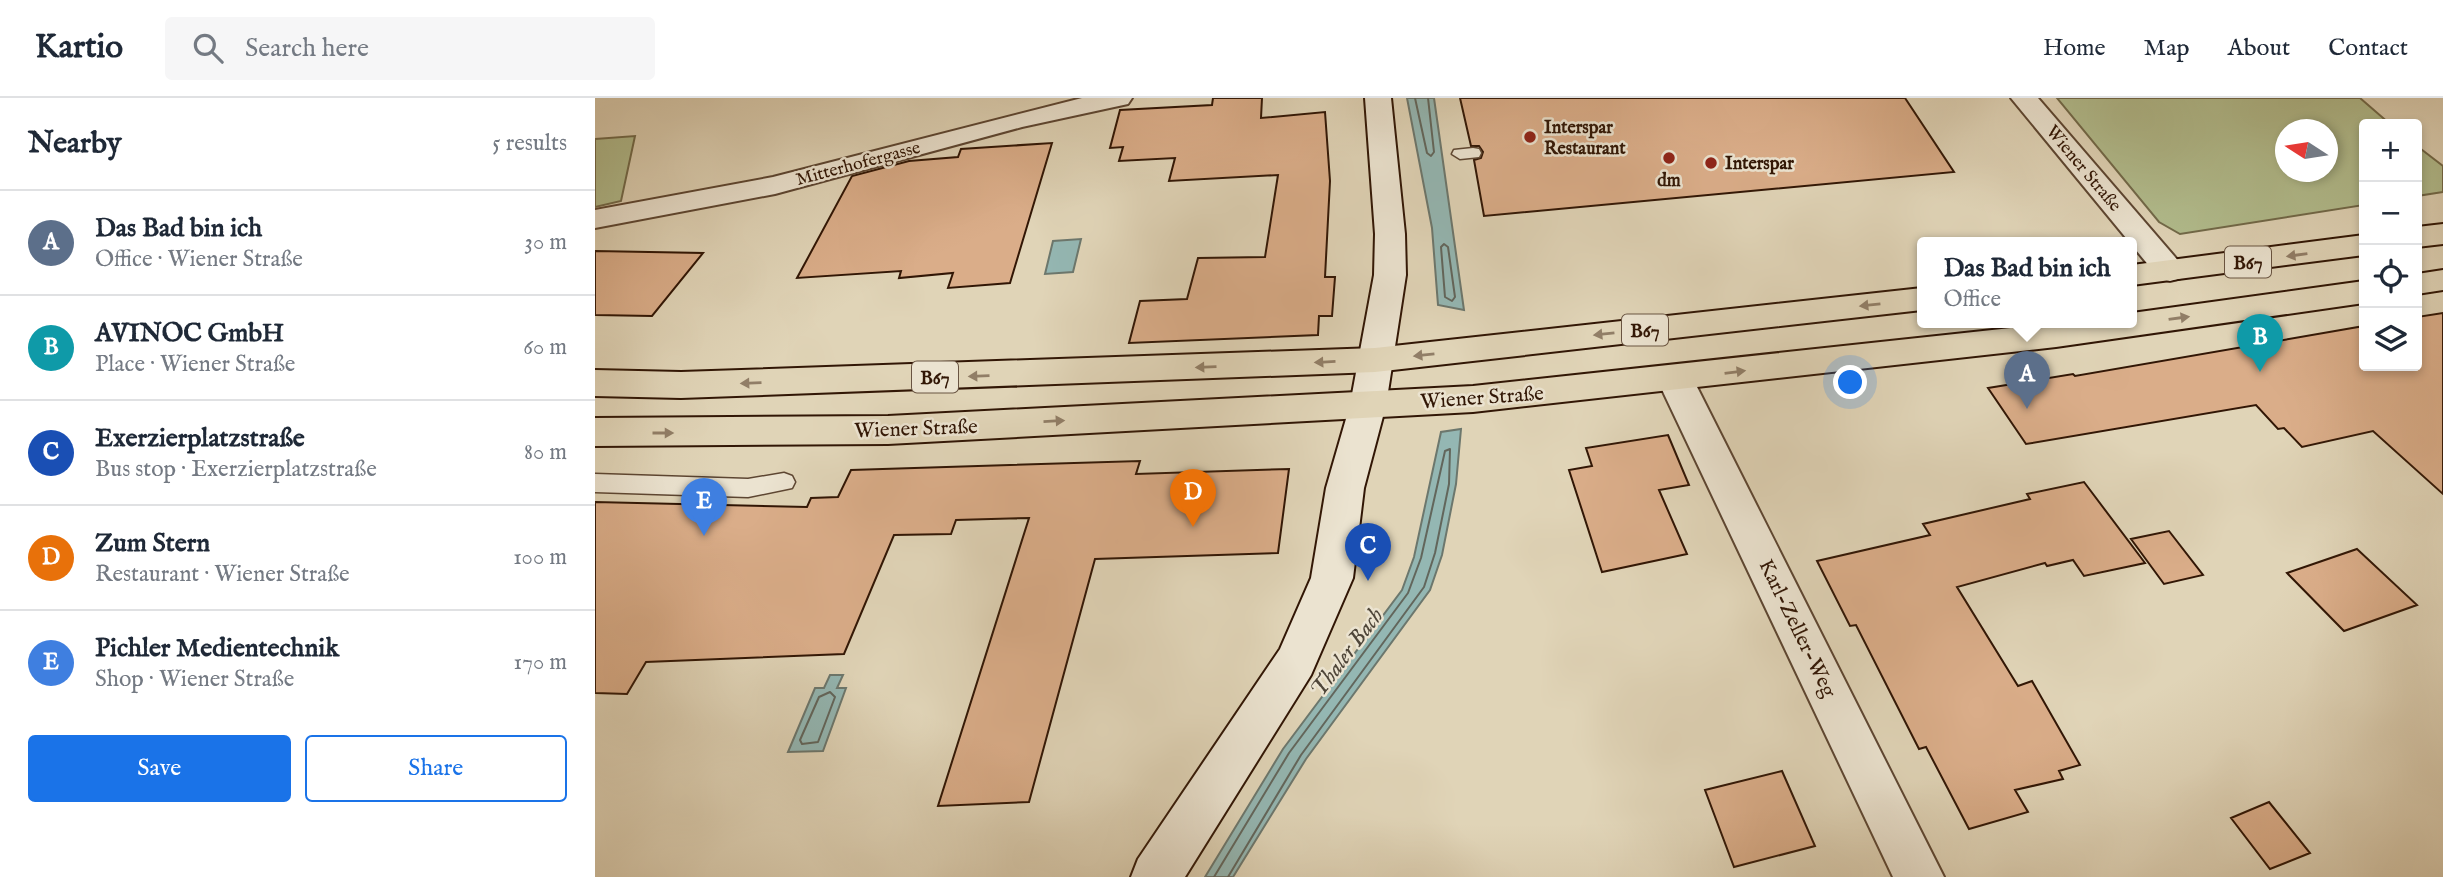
<!DOCTYPE html>
<html lang="en">
<head>
<meta charset="utf-8">
<style>
  body { margin:0; font-family:"IM FELL English",serif; background:#f6f6f7; color:#1f2937 }
  .controls { position:absolute; right:21px; top:21px; display:grid; overflow:hidden; border-radius:7px; box-shadow:0 4px 10px #0003 }
  .controls button { width:63px; height:63px; display:grid; place-items:center; padding:0; border:0; border-bottom:2px solid #e0e1e3; background:#fff; color:#1f2937; font:35px sans-serif }
  .compass { position:absolute; left:1680px; top:21px; width:63px; height:63px; border-radius:50%; background:#fff; box-shadow:0 4px 10px #0003; rotate:282deg }
  .you { position:absolute; left:1256px; top:285px; width:24px; height:24px; margin:-18px; border:5px solid #fff; border-radius:50%; background:#1a73e8; box-shadow:0 0 0 10px #1a73e833 }
  .badge { display:grid; place-items:center; width:46px; height:46px; border-radius:50%; background:#1a73e8; color:#fff; font-size:23px; font-weight:700 }
  .pin { position:absolute; translate:-50% -58px; filter:drop-shadow(0 2px 4px #0008) }
  .pin::after { content:''; position:absolute; top:37px; width:24px; height:21px; background:inherit; clip-path:polygon(0 0,100% 0,50% 100%) }
  .popup { position:absolute; left:1322px; top:139px; width:220px; height:91px; box-sizing:border-box; display:grid; place-content:center; border-radius:7px; background:#fff; filter:drop-shadow(0 2px 5px #0005); font-size:23px; white-space:nowrap; color:#747a83 }
  .popup b { font-size:26px; color:#1f2937 }
  .popup::after { content:''; position:absolute; left:50%; top:100%; margin-left:-14px; border:14px solid transparent; border-top-color:#fff }
  .list { margin:0; padding:0; list-style:none }
  h2 { display:flex; justify-content:space-between; align-items:center; height:91px; margin:0; padding:0 28px; font-size:30px }
  h2 small { font-size:23px; font-weight:400; color:#747a83 }
  .list li { display:grid; grid-template-columns:46px 1fr auto; gap:21px; align-items:center; box-sizing:border-box; height:105px; padding:0 28px; border-top:2px solid #e0e1e3 }
  .list b { display:block; font-size:26px; white-space:nowrap }
  .list p { margin:0; font-size:23px; white-space:nowrap; color:#747a83 }
  .list em { font-size:23px; font-style:normal; color:#747a83 }
  .actions { display:flex; gap:14px; padding:21px 28px }
  .actions a { flex:1; padding:16px 0; border:2px solid #1a73e8; border-radius:7px; text-align:center; font-size:24px; color:#1a73e8 }
  .actions .main { background:#1a73e8; color:#fff }
  .icon { flex:none; width:38px; height:38px; fill:none; stroke:currentColor; stroke-width:2; stroke-linecap:round; stroke-linejoin:round }
  .map { position:relative; flex:none; width:1848px; height:779px; overflow:hidden }
  header { display:flex; align-items:center; gap:42px; box-sizing:border-box; height:98px; padding:0 35px; background:#fff; border-bottom:2px solid #e0e1e3 }
  header strong { font-size:33px }
  nav { display:flex; gap:38px; margin-inline-start:auto; font-size:24px }
  .search { width:490px; height:63px; background:#f6f6f7; display:flex; align-items:center; gap:18px; box-sizing:border-box; padding:0 24px; border-radius:7px; color:#747a83; font-size:26px }
  main { display:flex }
  aside { flex:1; background:#fff }
  .map>svg:first-child { display:block }
  .green { fill:#b2bd8e; stroke:#726a4a; stroke-width:2; fill-rule:evenodd }
  .water { fill:#94b7b3; stroke:#6c776d; stroke-width:2 }
  .lines { fill:none; stroke-linecap:round; stroke-linejoin:round }
  .shore { stroke:#62665c; stroke-width:2 }
  .building { fill:#daad89; stroke:#311605; stroke-width:2 }
  .lane-casing { stroke:#5d4632; stroke-width:3 }
  .street-casing { stroke:#5d4632; stroke-width:4 }
  .secondary-casing { stroke:#311605; stroke-width:4 }
  .primary-casing { stroke:#311605; stroke-width:4 }
  .lane { fill:#ebe3d0; fill-rule:evenodd }
  .street { fill:#ebe3d0; fill-rule:evenodd }
  .secondary { fill:#ebe3d0; fill-rule:evenodd }
  .primary { fill:#e0d4b7; fill-rule:evenodd }
  .oneway { fill:#917e67 }
  .poi-dot { fill:#8f2418; stroke:#ebe3d0; stroke-width:2.5 }
  .labels { text-anchor:middle; stroke-width:5; stroke-linejoin:round; paint-order:stroke }
  .far-poi-label { font-size:18px; font-weight:bold; fill:#311605; stroke:#ebe3d0; text-anchor:start }
  .far-street-label { font-size:18px; fill:#311605; stroke:#ebe3d0 }
  .shield { fill:#ebe3d0; stroke:#695442; stroke-width:2 }
  .shield-label { font-size:19px; font-weight:bold; fill:#311605 }
  .street-label { font-size:21px; fill:#311605; stroke:#ebe3d0 }
  .water-label { font-size:23px; font-style:italic; fill:#4f4639; stroke:#ebe3d0 }
</style>
</head>
<body>
<header>
<strong>Kartio</strong>
<div class="search"><svg class="icon" aria-label="search" viewBox="0 0 24 24"><circle cx="10" cy="10" r="6"/><path d="M15 15l6 6"/></svg>Search here</div>
<nav><a>Home</a><a>Map</a><a>About</a><a>Contact</a></nav>
</header>
<main>
<aside>
<h2>Nearby<small>5 results</small></h2>
<ul class="list">
<li><span class="badge" style="background:#5c6f8a">A</span><div><b>Das Bad bin ich</b><p>Office · Wiener Straße</p></div><em>30 m</em></li>
<li><span class="badge" style="background:#0f9aa8">B</span><div><b>AVINOC GmbH</b><p>Place · Wiener Straße</p></div><em>60 m</em></li>
<li><span class="badge" style="background:#1a4fb4">C</span><div><b>Exerzierplatzstraße</b><p>Bus stop · Exerzierplatzstraße</p></div><em>80 m</em></li>
<li><span class="badge" style="background:#e8710a">D</span><div><b>Zum Stern</b><p>Restaurant · Wiener Straße</p></div><em>100 m</em></li>
<li><span class="badge" style="background:#3f7fe0">E</span><div><b>Pichler Medientechnik</b><p>Shop · Wiener Straße</p></div><em>170 m</em></li>
</ul>
<div class="actions"><a class="main">Save</a><a>Share</a></div>
</aside>
<div class="map">
<svg width="1848" height="779" viewBox="0 0 1848 779">
  <rect width="100%" height="100%" fill="#e0d4b7"/>
  <filter id="stains"><feTurbulence type="fractalNoise" baseFrequency=".00286" numOctaves="4"/><feColorMatrix values="0 0 0 0 .2 0 0 0 0 .09 0 0 0 0 .02 0 0 0 .5 -.17"/></filter>
  <radialGradient id="worn" r=".72"><stop offset=".6" stop-color="#630" stop-opacity="0"/><stop offset="1" stop-color="#630" stop-opacity=".3"/></radialGradient>
  <!-- green -->
  <path class="green" d="M1462,0H1765L1795,26H1769V107L1585,136L1564,124ZM1690,32H1732V74H1690Z
    M40,38L26,103L0,109V41Z
    M1822,48L1848,68V94L1822,98Z"/>
  <!-- water -->
  <path class="water" d="M812,0H839L869,212L843,207L837,130Z
    M486,141L478,174L450,176L458,143Z
    M866,331L861,386L847,457L835,492L711,661L638,779H610L688,651L807,492L819,459L846,334Z
    M235,577H248L242,590H251L228,653L193,654L220,590H229Z"/>
  <g class="lines">
    <!-- shore -->
    <path class="shore" d="M820,0L832,55L836,58L839,54L833,0
      M849,146L853,149L860,199L857,203L850,199L846,149Z
      M235,594L240,599L223,644L207,646L205,642L224,599Z
      M619,779L694,655L813,495L826,460L850,353L855,351L854,386L840,455L829,489L706,657L633,779"/>
  </g>
  <!-- building -->
  <path class="building" d="M618,0H667L666,20L730,14L735,83L730,179H740L737,218H724L723,237L534,245L545,203L592,201L603,160L670,159L683,77L574,83L580,60L524,63L528,49L515,50L525,12L617,7Z
    M865,0H1310L1359,74L889,118L879,62L886,60L888,54L884,48H876Z
    M457,45L415,185L353,190L358,175L304,180L306,173L202,180L257,78L314,63L363,59L366,51Z
    M0,153L108,155L57,218L0,217Z
    M1848,215V396L1778,333L1707,349L1689,330L1683,331L1661,307L1431,346L1393,290L1478,276L1480,278L1769,228V268H1822V219Z
    M1073,337L1094,387L1064,392L1092,456L1007,474L974,372L997,368L991,350Z
    M545,363L541,376L694,371L683,455L500,461L434,704L343,708L434,420L361,422L356,436L299,437L249,556L51,564L32,596L0,595V404L212,409L216,400L243,399L256,372Z
    M1489,384L1550,465L1489,478L1478,462L1452,468L1450,465L1362,489L1423,588L1437,583L1485,667L1464,673L1468,681L1420,692L1433,714L1374,731L1331,649L1324,651L1261,527L1255,528L1222,463L1335,437L1328,426L1435,401L1432,396Z
    M1574,433L1608,477L1569,486L1536,441Z
    M1762,451L1822,507L1749,533L1692,475Z
    M1187,673L1220,748L1139,769L1110,692Z
    M1674,704L1715,755L1675,771L1636,720Z"/>
  <g class="lines">
    <!-- lane casing -->
    <g class="lane-casing">
      <path id="lane" d="M878,50L884,51L886,55L884,59L865,61L857,56L859,52Z
        M189,375L197,378L200,384L197,390L153,399L0,394V376L153,381Z"/>
    </g>
    <!-- street casing -->
    <g class="street-casing">
      <path id="street" d="M487,0H537L533,6L427,29L180,96L0,130V112L178,79Z
        M1416,0H1443L1586,166L1591,173L1586,180L1575,183L1564,180Z
        M1080,268L1092,272L1098,281L1349,779H1298L1062,281L1068,272Z"/>
    </g>
    <!-- secondary casing -->
    <g class="secondary-casing">
      <path id="secondary" d="M770,0H796L810,136L811,177L791,307L769,390L758,480L716,577L590,779H536L543,761L685,551L716,480L731,390L755,307L779,177L780,136Z"/>
    </g>
    <!-- primary casing -->
    <g class="primary-casing">
      <path id="primary" d="M1848,126V146L1822,149V129Z
        M1769,137V157L1537,187V167Z
        M1848,172V192L1822,196V176Z
        M1769,183V205L1461,249L878,314L293,346L0,348V320L293,318L878,288L1462,225H1537V215Z
        M1327,190V212L780,274L86,300L0,298V272L86,274L780,250Z"/>
    </g>
    <!-- lane -->
    <use href="#lane" class="lane"/>
    <!-- street -->
    <use href="#street" class="street"/>
    <!-- secondary -->
    <use href="#secondary" class="secondary"/>
    <!-- primary -->
    <use href="#primary" class="primary"/>
  </g>
  <!-- one-way arrows -->
  <defs><path id="oneway-solid" d="M-6-.8H1V-3.2L6.5 0L1 3.2V.8H-6Z" transform="scale(1.75)"/></defs>
  <g class="oneway">
    <use href="#oneway-solid" transform="translate(1702 157) rotate(172)"/>
    <use href="#oneway-solid" transform="translate(1275 207) rotate(174)"/>
    <use href="#oneway-solid" transform="translate(1584 220) rotate(-8)"/>
    <use href="#oneway-solid" transform="translate(1009 236) rotate(174)"/>
    <use href="#oneway-solid" transform="translate(829 257) rotate(174)"/>
    <use href="#oneway-solid" transform="translate(730 264) rotate(177)"/>
    <use href="#oneway-solid" transform="translate(611 269) rotate(178)"/>
    <use href="#oneway-solid" transform="translate(1140 274) rotate(-7)"/>
    <use href="#oneway-solid" transform="translate(384 278) rotate(178)"/>
    <use href="#oneway-solid" transform="translate(156 285) rotate(178)"/>
    <use href="#oneway-solid" transform="translate(459 323) rotate(-3)"/>
    <use href="#oneway-solid" transform="translate(68 335)"/>
  </g>
  <!-- markers -->
  <g class="poi-dot">
    <circle cx="935" cy="39" r="7"/>
    <circle cx="1074" cy="60" r="7"/>
    <circle cx="1116" cy="65" r="7"/>
  </g>
  <g class="labels">
    <!-- far-poi labels -->
    <g class="far-poi-label">
      <text x="949" y="35">Interspar<tspan x="949" dy="21">Restaurant</tspan></text>
      <text x="1130" y="71">Interspar</text>
      <text x="1074" y="88" text-anchor="middle">dm</text>
    </g>
    <!-- far-street labels -->
    <g class="far-street-label">
      <text transform="translate(263 65) rotate(-15)" y="6">Mitterhofergasse</text>
      <text transform="translate(1489 70) rotate(50)" y="6">Wiener Straße</text>
    </g>
    <!-- shield labels -->
    <g class="shield">
      <rect x="1630" y="148.5" width="46" height="31" rx="5"/>
      <rect x="1027" y="216.5" width="46" height="31" rx="5"/>
      <rect x="317" y="263.5" width="46" height="31" rx="5"/>
    </g>
    <g class="shield-label">
      <text x="1653" y="171">B67</text>
      <text x="1050" y="239">B67</text>
      <text x="340" y="286">B67</text>
    </g>
    <!-- street labels -->
    <g class="street-label">
      <text transform="translate(887 299) rotate(-4)" y="7">Wiener Straße</text>
      <text transform="translate(321 330) rotate(-2)" y="7">Wiener Straße</text>
      <text transform="translate(1203 530) rotate(64)" y="7">Karl-Zeller-Weg</text>
    </g>
    <!-- water labels -->
    <g class="water-label">
      <text transform="translate(751 554) rotate(-53)" y="8">Thaler Bach</text>
    </g>
  </g>
  <rect width="100%" height="100%" filter="url(#stains)"/>
  <rect width="100%" height="100%" fill="url(#worn)"/>
</svg>
<div class="controls">
<button>+</button>
<button>−</button>
<button><svg class="icon" aria-label="locate" viewBox="0 0 24 24"><circle cx="12" cy="12" r="6"/><path d="M12 2v4M12 18v4M2 12h4M18 12h4"/></svg></button>
<button><svg class="icon" aria-label="layers" viewBox="0 0 24 24"><path d="M12 4l9 5-9 5-9-5zM3 14l9 5 9-5"/></svg></button>
</div>
<svg class="compass" viewBox="-18 -18 36 36"><path d="M0-13l5 13h-10z" fill="#e53935"/><path d="M0 13l5-13h-10z" fill="#747a83"/></svg>
<div class="you"></div>
<div class="pin badge" style="left:1432px;top:311px;background:#5c6f8a">A</div>
<div class="popup"><b>Das Bad bin ich</b>Office</div>
<div class="pin badge" style="left:1665px;top:274px;background:#0f9aa8">B</div>
<div class="pin badge" style="left:773px;top:483px;background:#1a4fb4">C</div>
<div class="pin badge" style="left:598px;top:429px;background:#e8710a">D</div>
<div class="pin badge" style="left:109px;top:438px;background:#3f7fe0">E</div>
</div>
</main>
</body>
</html>
